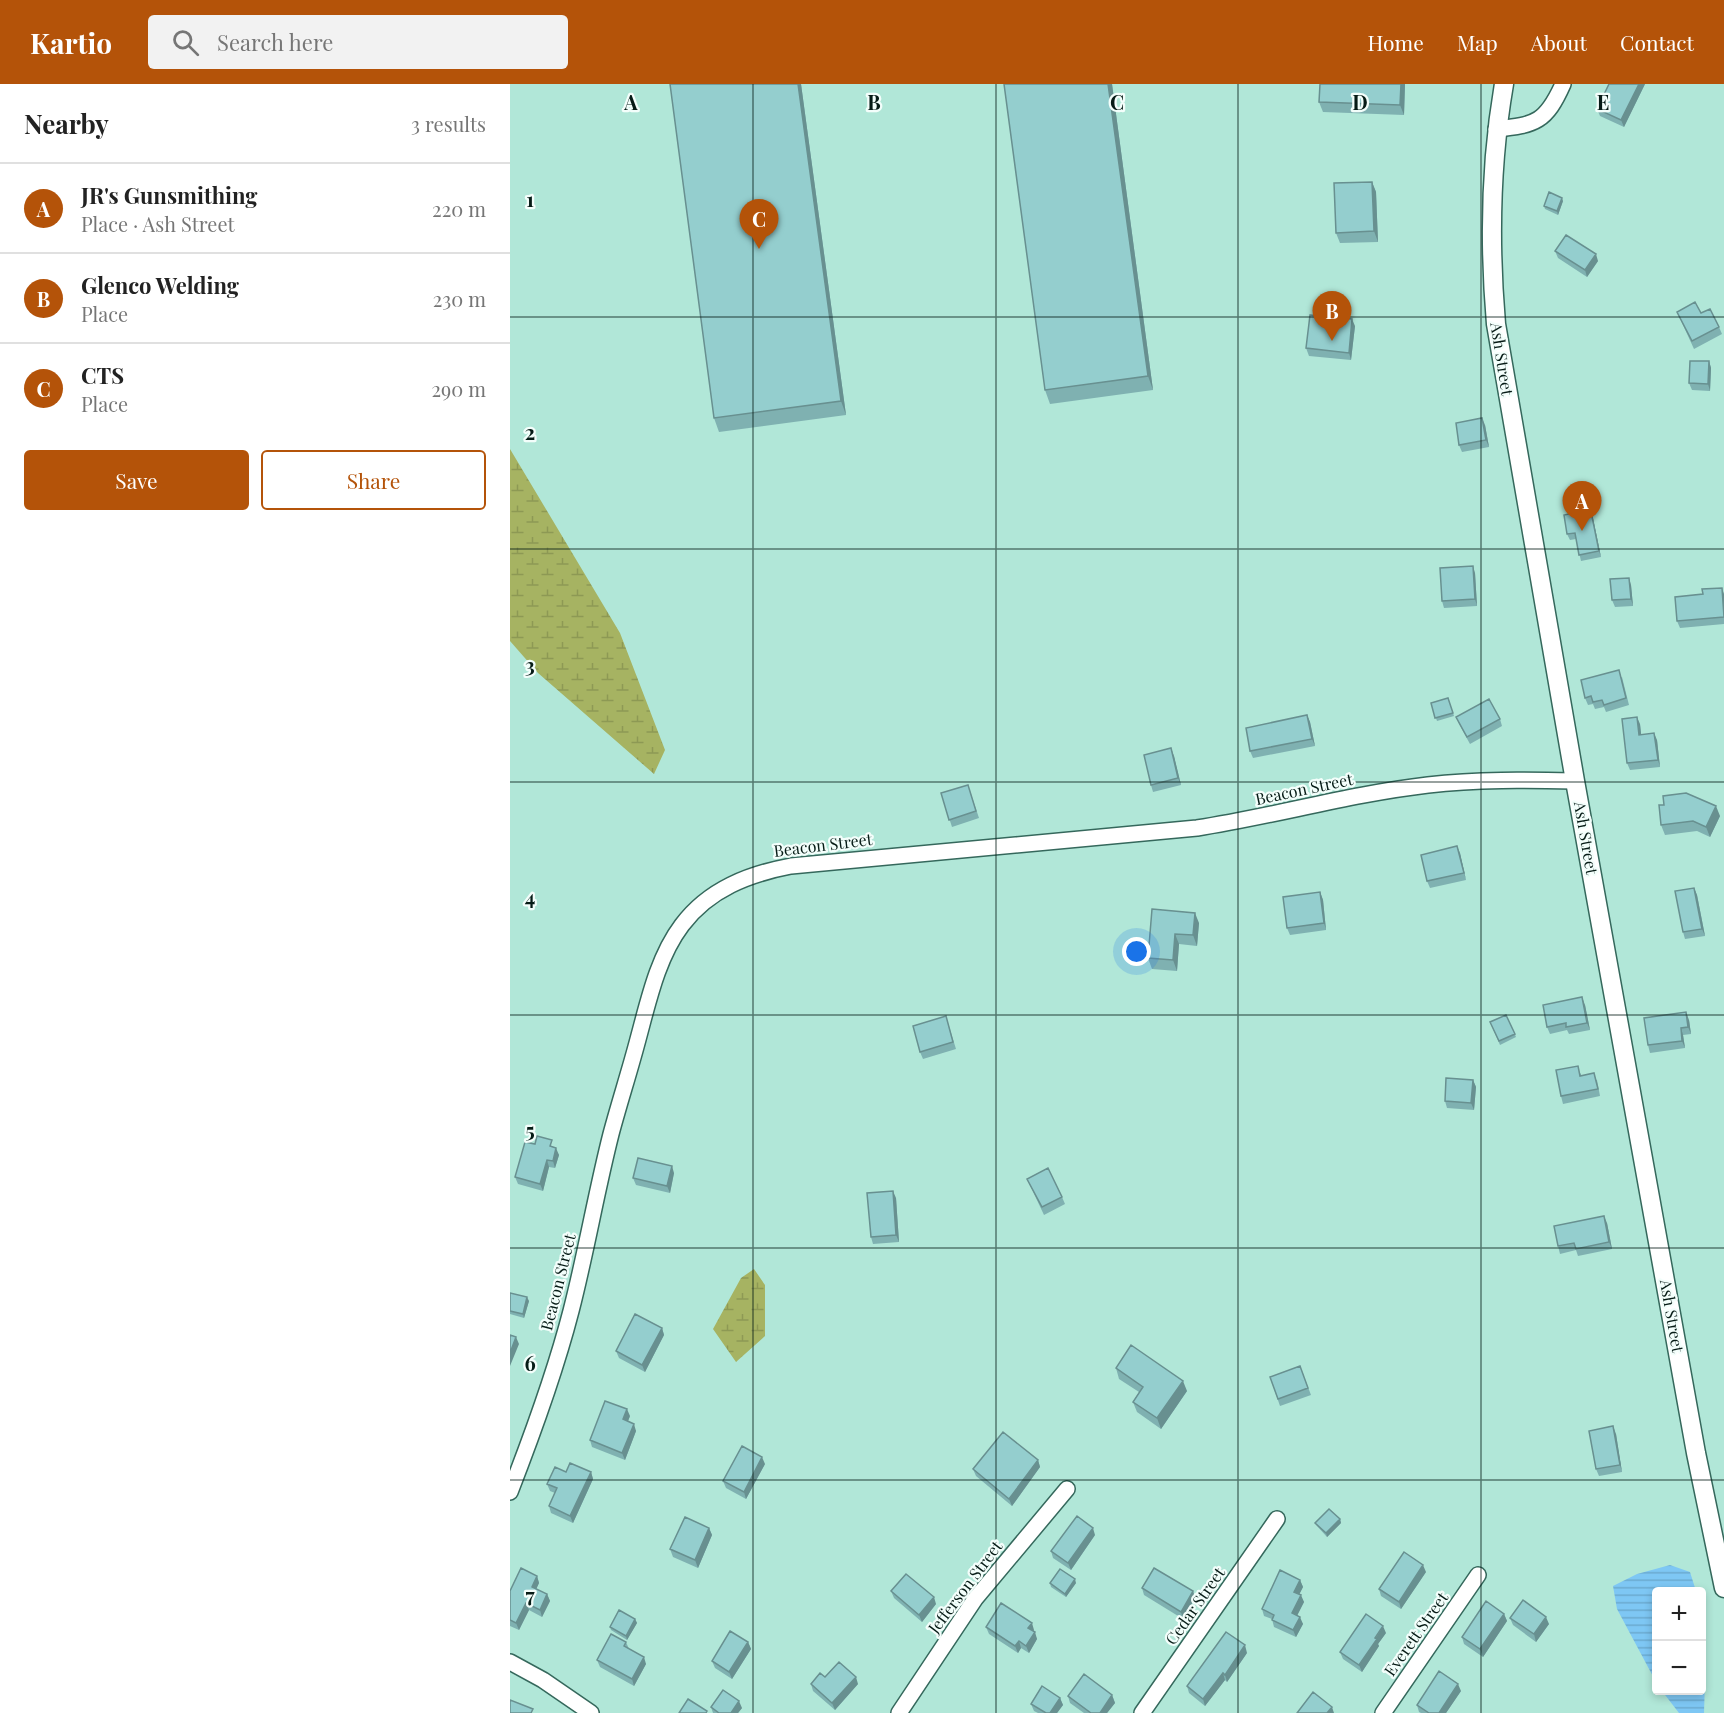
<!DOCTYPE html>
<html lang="en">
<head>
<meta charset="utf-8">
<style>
  body { margin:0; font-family:"Playfair Display",serif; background:#f2f2f2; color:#222 }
  .controls { position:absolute; right:18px; bottom:18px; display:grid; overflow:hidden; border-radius:6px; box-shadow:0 3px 9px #0003 }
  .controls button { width:54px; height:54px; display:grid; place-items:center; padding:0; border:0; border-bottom:2px solid #e0e0e0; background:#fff; color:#222; font:30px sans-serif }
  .you { position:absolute; left:627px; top:868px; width:21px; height:21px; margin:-15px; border:4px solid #fff; border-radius:50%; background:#1a73e8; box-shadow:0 0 0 9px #1a73e833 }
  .badge { display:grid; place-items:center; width:39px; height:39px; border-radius:50%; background:#b45309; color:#fff; font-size:20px; font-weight:700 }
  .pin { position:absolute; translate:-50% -50px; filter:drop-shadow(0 2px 3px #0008) }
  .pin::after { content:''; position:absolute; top:32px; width:21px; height:18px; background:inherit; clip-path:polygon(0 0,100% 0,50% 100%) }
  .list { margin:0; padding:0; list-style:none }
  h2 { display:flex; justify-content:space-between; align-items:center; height:78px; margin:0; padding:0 24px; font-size:26px }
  h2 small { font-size:20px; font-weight:400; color:#767676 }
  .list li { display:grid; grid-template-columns:39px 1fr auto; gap:18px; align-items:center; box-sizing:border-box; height:90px; padding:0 24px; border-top:2px solid #e0e0e0 }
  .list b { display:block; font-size:22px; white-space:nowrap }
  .list p { margin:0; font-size:20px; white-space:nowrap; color:#767676 }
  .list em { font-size:20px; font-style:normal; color:#767676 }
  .actions { display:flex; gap:12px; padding:18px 24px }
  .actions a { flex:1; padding:14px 0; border:2px solid #b45309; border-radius:6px; text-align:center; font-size:21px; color:#b45309 }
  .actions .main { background:#b45309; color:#fff }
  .icon { flex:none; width:33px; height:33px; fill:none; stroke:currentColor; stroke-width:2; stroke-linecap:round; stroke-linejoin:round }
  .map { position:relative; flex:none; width:1214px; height:1629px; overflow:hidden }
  header { display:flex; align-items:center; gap:36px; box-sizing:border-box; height:84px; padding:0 30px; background:#b45309; color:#fff }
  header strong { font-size:28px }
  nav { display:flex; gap:33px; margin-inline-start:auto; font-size:21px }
  .search { width:420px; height:54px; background:#f2f2f2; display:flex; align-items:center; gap:15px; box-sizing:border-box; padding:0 21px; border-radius:6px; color:#767676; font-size:22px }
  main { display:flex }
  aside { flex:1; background:#fff }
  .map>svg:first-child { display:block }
  .wetland { fill:url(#wetland-marsh) }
  .water { fill:url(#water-rules) }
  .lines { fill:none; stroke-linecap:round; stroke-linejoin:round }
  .minor-casing { stroke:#35685c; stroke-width:18 }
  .tertiary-casing { stroke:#35685c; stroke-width:21 }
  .minor { stroke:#fff; stroke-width:15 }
  .tertiary { stroke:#fff; stroke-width:18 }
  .wall { fill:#7fb1b1 }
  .shaded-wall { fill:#689090 }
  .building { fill:#94cece; stroke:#689090; stroke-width:1.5 }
  .grid { fill:none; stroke:#061b16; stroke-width:1.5; stroke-opacity:0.55 }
  .labels { text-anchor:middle; stroke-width:4.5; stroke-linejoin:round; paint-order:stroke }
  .street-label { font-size:16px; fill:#061b16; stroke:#f3fefb }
  .grid-label { font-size:20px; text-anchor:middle; font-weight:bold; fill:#061b16; stroke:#f3fefb; stroke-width:4.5; stroke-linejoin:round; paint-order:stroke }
</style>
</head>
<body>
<header>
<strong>Kartio</strong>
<div class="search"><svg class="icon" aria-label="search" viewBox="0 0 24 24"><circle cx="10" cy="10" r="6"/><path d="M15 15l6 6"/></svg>Search here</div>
<nav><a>Home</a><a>Map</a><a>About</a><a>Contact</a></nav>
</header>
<main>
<aside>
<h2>Nearby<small>3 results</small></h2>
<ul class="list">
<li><span class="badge">A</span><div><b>JR's Gunsmithing</b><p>Place · Ash Street</p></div><em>220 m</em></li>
<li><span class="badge">B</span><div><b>Glenco Welding</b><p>Place</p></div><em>230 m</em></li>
<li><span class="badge">C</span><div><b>CTS</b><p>Place</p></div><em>290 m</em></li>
</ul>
<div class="actions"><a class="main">Save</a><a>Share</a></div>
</aside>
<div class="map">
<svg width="1214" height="1629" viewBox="0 0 1214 1629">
  <defs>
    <pattern id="wetland-marsh" width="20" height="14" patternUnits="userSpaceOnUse" patternTransform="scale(1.5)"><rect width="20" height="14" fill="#a6b362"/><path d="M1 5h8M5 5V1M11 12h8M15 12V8" fill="none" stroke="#8d9954"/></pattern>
    <pattern id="water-rules" width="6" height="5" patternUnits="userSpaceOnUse" patternTransform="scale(1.5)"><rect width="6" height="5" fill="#7ec7f4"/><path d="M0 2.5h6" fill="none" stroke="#6baad0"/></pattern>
  </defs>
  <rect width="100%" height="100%" fill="#b1e7d8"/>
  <!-- wetland -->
  <path class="wetland" d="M0,365L110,549L155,666L144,690L28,589L0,557Z
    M244,1185L255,1201V1252L226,1278L203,1245L231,1194Z"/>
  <!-- water -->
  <path class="water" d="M1160,1481L1180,1488L1186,1507L1146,1508V1598L1107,1525L1103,1502L1127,1490Z
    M1192,1555L1195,1597L1194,1629H1169L1152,1607L1192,1606Z"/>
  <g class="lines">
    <!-- minor casing -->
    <g class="minor-casing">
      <path id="minor" d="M986,45C1026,41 1036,38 1053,0
        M0,1408C23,1349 45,1289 61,1227C76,1169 86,1109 101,1050C109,1020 119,989 127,959C138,919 147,874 172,841C199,805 239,790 281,782L687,744C765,732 840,710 918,701C968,695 1016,696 1065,697
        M0,1578L33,1596L81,1629
        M389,1629L465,1515L557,1405
        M632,1629L767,1435
        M873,1629L968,1491"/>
    </g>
    <!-- tertiary casing -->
    <g class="tertiary-casing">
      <path id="tertiary" d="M994,0C980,81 979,158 986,240L1065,697L1186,1369L1214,1504"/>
    </g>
    <!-- minor -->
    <use href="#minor" class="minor"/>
    <!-- tertiary -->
    <use href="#tertiary" class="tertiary"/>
  </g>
  <!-- wall -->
  <path class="wall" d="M160,0H291L336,331L209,348L204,334Z
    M494,0H602L643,306L540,320L535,306Z
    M810,0H895L894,31L813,28L809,18Z
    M1099,0H1135L1114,43L1090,32L1087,25Z
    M862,98L866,108L868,158L830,159L826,149Z
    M1053,117L1048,131L1035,125L1034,122Z
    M1045,167L1088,177L1077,193L1048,174Z
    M1167,228L1209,243L1212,250L1184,265Z
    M845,242L841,276L799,272L796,264Z
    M1199,277L1201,284L1200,307L1182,306L1179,299Z
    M975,341L979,363L952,368L949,361Z
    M1077,408L1079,415L1091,473L1071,477L1066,455L1060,456L1057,450Z
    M965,489L967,522L934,524L932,517Z
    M1121,501L1123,522L1105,523L1102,516Z
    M1193,510H1214V540L1170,544L1167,537Z
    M1112,593L1119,621L1096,628L1094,623L1085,625L1083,620L1078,621L1075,614Z
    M938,614L944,632L927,637L921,619Z
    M797,631L800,638L805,662L743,674L740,667Z
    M946,633L990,635L992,642L960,660L949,640Z
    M1130,640L1131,651L1147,656L1150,683L1120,686L1117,679Z
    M664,672L671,701L643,708L641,701Z
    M458,701L469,734L442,743L431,709Z
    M1154,721L1210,732L1200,753L1187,747L1155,751L1151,741Z
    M950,769L956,796L920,804L917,797Z
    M1184,804L1187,811L1195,852L1175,855L1173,848Z
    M810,808L813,816L816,846L780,851L777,844Z
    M642,825L689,839L687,862L669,860L667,887L642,885L638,874Z
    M1075,921L1080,946L1059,950L1057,946L1040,950L1037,943Z
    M996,931L1006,953L990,961L980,938Z
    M1179,936L1181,950L1173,951L1175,964L1140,969L1138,961Z
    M438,939L446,965L413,975L410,968Z
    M1071,989V991L1087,996L1090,1012L1053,1020L1051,1012Z
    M963,996L966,1003L964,1026L937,1024L935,1017Z
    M44,1064L49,1071L45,1084L39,1083L33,1107L8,1100L5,1093Z
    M164,1089L160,1109L126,1101L123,1094Z
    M517,1095L552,1113L555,1120L534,1131Z
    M386,1114L389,1158L363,1160L361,1153Z
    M1097,1139L1102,1165L1068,1172L1066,1166L1050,1170L1048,1162Z
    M0,1209L19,1217L14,1234L0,1230Z
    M152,1244L154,1251L135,1288L109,1274L106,1267Z
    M790,1282L801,1311L770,1322L760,1293Z
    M606,1284L677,1307L651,1345L627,1328L623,1318L629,1308L609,1295Z
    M120,1332L118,1337L126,1347L115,1376L82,1363L80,1356Z
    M1106,1350L1112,1388L1089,1392L1086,1385Z
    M528,1376L530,1383L502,1422L466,1392L463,1385Z
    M255,1380L236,1415L216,1404L213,1397Z
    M56,1388H81L83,1395L63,1439L41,1429L39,1422L45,1409L40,1407L37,1400Z
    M830,1435L831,1439L817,1453L807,1442L805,1439Z
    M199,1444L202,1451L188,1484L163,1473L160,1465Z
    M585,1451L561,1486L543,1474L541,1467Z
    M916,1488L891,1525L871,1512L869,1505Z
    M27,1492L29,1499L26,1505L37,1510L40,1517L32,1533L19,1526L9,1546L0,1542V1507Z
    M790,1496L793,1503L789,1510L794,1518L787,1531L793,1540L786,1553L764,1543L762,1535L754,1532L752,1525Z
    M540,1499H566L556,1513L541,1503Z
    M632,1504L683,1507L685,1514L673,1535L634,1511Z
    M381,1507L426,1520L412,1538L384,1514Z
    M994,1530L997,1537L973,1573L954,1560L952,1553Z
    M1000,1534L1039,1540L1026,1558L1003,1541Z
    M125,1535L127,1539L117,1556L101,1546L100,1543Z
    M476,1543L524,1546L523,1547L527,1555L519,1569L511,1564L508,1569L479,1550Z
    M876,1549L868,1560L869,1562L852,1588L833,1575L830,1568Z
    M116,1558L119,1565L136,1580L124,1602L90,1583L87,1576Z
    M238,1558L241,1565L222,1595L205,1584L202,1577Z
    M737,1569L717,1598L715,1596L695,1622L679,1609L677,1602Z
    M315,1593L348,1600L325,1626L303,1607L301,1600Z
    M951,1607L936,1629H911L909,1628L907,1621Z
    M602,1611L605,1619L597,1629H574L560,1619L558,1612Z
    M550,1614L553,1621L547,1629H528L524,1627L521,1620Z
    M201,1623L232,1624L228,1629H203Z"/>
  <!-- shaded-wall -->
  <path class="shaded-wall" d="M288,0H291L336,331L331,317Z
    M598,0H602L643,306L638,292Z
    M891,0H895L894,31L890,21Z
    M1129,0H1135L1114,43L1111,36Z
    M862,98L866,108L868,158L864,147Z
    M1052,114L1053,117L1048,131L1047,127Z
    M1086,170L1088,177L1077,193L1075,186Z
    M842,235L845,242L841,276L839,269Z
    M1199,277L1201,284L1200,307L1198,300Z
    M972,334L975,341L979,363L976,356Z
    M1077,408L1079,415L1091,473L1089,467Z
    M963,482L965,489L967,522L965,515Z
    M1119,494L1121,501L1123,522L1121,515Z
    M1212,504L1214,510V530Z
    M797,631L800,638L805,662L802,655Z
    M1127,633L1130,640L1132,658L1129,651Z
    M1144,649L1147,656L1150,683L1148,676Z
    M661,664L664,672L671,701L668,694Z
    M1206,722L1210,732L1200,753L1196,743Z
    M947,762L950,769L956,796L954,789Z
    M1184,804L1187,811L1195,852L1192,845Z
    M810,808L813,816L816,846L814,839Z
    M685,829L689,839L687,862L683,851Z
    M665,850L669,860L667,887L663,876Z
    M1072,913L1075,921L1080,946L1077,939Z
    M1176,928L1179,936L1181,950L1178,943Z
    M1171,944L1173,951L1175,964L1172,957Z
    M963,996L966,1003L964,1026L961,1019Z
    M46,1064L49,1071L45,1084L43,1077Z
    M37,1076L39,1083L33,1107L30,1100Z
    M162,1082L164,1089L160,1109L157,1102Z
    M383,1107L386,1114L389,1158L386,1151Z
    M1094,1132L1097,1139L1102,1165L1099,1158Z
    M17,1213L19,1217L14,1234L13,1230Z
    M152,1244L154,1251L135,1288L132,1281Z
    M6,1253L9,1260L0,1282V1269Z
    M673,1297L677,1307L651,1345L647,1334Z
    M117,1325L120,1332L116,1342L113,1335Z
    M124,1340L126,1347L115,1376L112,1369Z
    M1103,1342L1106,1350L1112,1388L1110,1381Z
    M252,1373L255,1380L236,1415L234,1408Z
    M528,1376L530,1383L502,1422L499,1415Z
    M81,1388L83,1395L63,1439L60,1432Z
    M830,1435L831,1439L817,1453L816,1449Z
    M199,1444L202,1451L188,1484L185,1476Z
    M583,1444L585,1451L561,1486L558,1479Z
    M913,1481L916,1488L891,1525L889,1518Z
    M27,1492L29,1499L24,1510L22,1503Z
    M565,1495L566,1499L556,1513L555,1510Z
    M790,1496L793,1503L787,1515L784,1508Z
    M683,1507L685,1514L673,1535L671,1528Z
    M37,1510L40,1517L32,1533L30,1526Z
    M791,1511L794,1518L785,1536L782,1529Z
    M424,1513L426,1520L412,1538L409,1531Z
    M16,1519L19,1526L9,1546L6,1539Z
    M994,1530L997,1537L973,1573L970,1565Z
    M790,1533L793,1540L786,1553L783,1546Z
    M1036,1533L1039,1540L1026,1558L1024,1550Z
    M125,1535L127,1539L117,1556L116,1552Z
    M522,1539L524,1546L520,1551L518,1544Z
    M873,1542L876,1549L868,1560L869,1562L852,1588L849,1581Z
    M525,1548L527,1555L519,1569L516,1562Z
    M509,1557L511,1564L508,1569L505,1562Z
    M238,1558L241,1565L222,1595L219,1588Z
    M735,1561L737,1569L717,1598L715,1591Z
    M134,1573L136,1580L124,1602L122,1595Z
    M713,1589L715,1596L695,1622L693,1615Z
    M346,1593L348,1600L325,1626L322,1619Z
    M948,1600L951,1607L936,1629H929Z
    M602,1611L605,1619L597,1629H590Z
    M550,1614L553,1621L547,1629H540Z
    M229,1617L232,1624L228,1629H221Z
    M822,1623L824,1629H817Z"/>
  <!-- building -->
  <path class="building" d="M160,0H288L331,317L204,334Z
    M494,0H598L638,292L535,306Z
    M810,0H891L890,21L809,18Z
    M1099,0H1129L1111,36L1087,25Z
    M862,98L864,147L826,149L824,99Z
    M1039,108L1052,114L1047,127L1034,122Z
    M1056,151L1086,170L1075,186L1045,167Z
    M1185,218L1191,229L1200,225L1209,243L1182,257L1167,228Z
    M800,231L842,235L839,269L796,264Z
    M1180,277H1199L1198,300L1179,299Z
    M972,334L976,356L949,361L946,339Z
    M1077,408L1089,467L1069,471L1065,449L1057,450L1054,431L1064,429L1062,410Z
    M963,482L965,515L932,517L930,484Z
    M1119,494L1121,515L1102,516L1100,495Z
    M1212,504L1214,533L1167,537L1165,513L1193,510L1192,505Z
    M1109,586L1116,614L1094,621L1092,616L1083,618L1081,612L1075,614L1071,596Z
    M938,614L943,629L925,634L921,619Z
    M979,615L990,635L957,653L946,633Z
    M797,631L802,655L740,667L736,644Z
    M1127,633L1129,651L1144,649L1148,676L1117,679L1112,635Z
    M661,664L668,694L641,701L634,671Z
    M458,701L466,727L439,736L431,709Z
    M1176,709L1206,722L1196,743L1183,737L1151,741L1149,721H1154L1153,712Z
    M947,762L954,789L917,797L911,771Z
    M1184,804L1192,845L1173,848L1165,807Z
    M810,808L814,839L777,844L773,813Z
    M642,825L685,829L683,851L665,850L663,876L638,874Z
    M1072,913L1077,939L1056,943V939L1037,943L1033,921Z
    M1176,928L1178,943L1171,944L1172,957L1138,961L1134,934Z
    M996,931L1005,950L989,957L980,938Z
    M436,932L443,958L410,968L403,942Z
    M1068,982L1070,992L1084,989L1088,1005L1051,1012L1046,986Z
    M936,994L963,996L961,1019L935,1017Z
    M27,1052L42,1056L40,1062L46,1064L43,1077L37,1076L30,1100L5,1093L15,1058L25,1060Z
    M128,1074L162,1082L157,1102L123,1094Z
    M538,1084L552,1113L532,1123L517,1095Z
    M383,1107L386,1151L361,1153L357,1109Z
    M1094,1132L1099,1158L1066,1165L1064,1159L1048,1162L1044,1142Z
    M0,1209L17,1213L13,1230L0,1227Z
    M125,1230L152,1244L132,1281L106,1267Z
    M0,1251L6,1253L0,1269Z
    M621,1261L673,1297L647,1334L623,1318L633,1303L606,1284Z
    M790,1282L798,1304L768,1315L760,1293Z
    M95,1317L117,1325L113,1335L124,1340L112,1369L80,1356Z
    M1103,1342L1110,1381L1086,1385L1079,1347Z
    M493,1348L528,1376L499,1415L463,1385Z
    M232,1362L252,1373L234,1408L213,1397Z
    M60,1379L81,1388L60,1432L39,1422L47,1404L37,1400L45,1383L56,1388Z
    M819,1425L830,1435L816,1449L805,1439Z
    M567,1432L583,1444L558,1479L541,1467Z
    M175,1433L199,1444L185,1476L160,1465Z
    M894,1468L913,1481L889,1518L869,1505Z
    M11,1484L27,1492L22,1503L37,1510L30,1526L16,1519L6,1539L0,1536V1507Z
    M644,1484L683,1507L671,1528L632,1504Z
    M550,1485L565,1495L555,1510L540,1499Z
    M770,1486L790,1496L784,1508L791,1511L782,1529L790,1533L783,1546L762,1536L764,1531L752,1525Z
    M396,1490L424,1513L409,1531L381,1507Z
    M1013,1516L1036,1533L1024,1550L1000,1534Z
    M976,1517L994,1530L970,1565L952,1553Z
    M491,1519L522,1539L518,1544L525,1548L516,1562L509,1557L505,1562L476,1543Z
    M109,1526L125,1535L116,1552L100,1543Z
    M856,1530L873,1542L865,1554L867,1555L849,1581L830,1568Z
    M220,1547L238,1558L219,1588L202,1577Z
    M716,1548L735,1561L715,1591L713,1589L693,1615L677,1602Z
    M101,1550L116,1558L114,1562L134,1573L122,1595L87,1576Z
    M329,1578L346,1593L322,1619L301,1600L310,1589L315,1593Z
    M929,1587L948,1600L929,1629H919L907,1621Z
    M574,1590L602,1611L590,1629H581L558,1612Z
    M532,1602L550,1614L540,1629H536L521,1620Z
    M213,1606L229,1617L221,1629H209L201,1623Z
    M803,1608L822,1623L817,1629H787Z
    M178,1615L197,1627L196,1629H169Z
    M0,1616L23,1625L21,1629H0Z"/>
  <!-- grid -->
  <path class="grid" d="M243,0V1629M486,0V1629M728,0V1629M971,0V1629M0,233H1214M0,465H1214M0,698H1214M0,931H1214M0,1164H1214M0,1396H1214"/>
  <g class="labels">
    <!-- street labels -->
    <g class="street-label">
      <text transform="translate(992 275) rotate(81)" y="6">Ash Street</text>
      <text transform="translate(794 705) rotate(-12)" y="6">Beacon Street</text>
      <text transform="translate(1076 754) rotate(80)" y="6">Ash Street</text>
      <text transform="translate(313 761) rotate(-7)" y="6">Beacon Street</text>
      <text transform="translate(48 1198) rotate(-76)" y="6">Beacon Street</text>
      <text transform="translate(1162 1232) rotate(80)" y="6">Ash Street</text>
      <text transform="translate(455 1503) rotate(-53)" y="6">Jefferson Street</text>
      <text transform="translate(685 1522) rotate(-55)" y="6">Cedar Street</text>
      <text transform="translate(906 1550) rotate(-55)" y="6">Everett Street</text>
    </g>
  </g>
  <g class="grid-label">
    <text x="121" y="26">A</text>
    <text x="364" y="26">B</text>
    <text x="607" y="26">C</text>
    <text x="850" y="26">D</text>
    <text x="1093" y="26">E</text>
    <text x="20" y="123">1</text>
    <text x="20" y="356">2</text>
    <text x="20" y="589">3</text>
    <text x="20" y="821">4</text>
    <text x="20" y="1054">5</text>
    <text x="20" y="1287">6</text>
    <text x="20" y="1519">7</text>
  </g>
</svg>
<div class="controls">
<button>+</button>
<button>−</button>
</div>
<div class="you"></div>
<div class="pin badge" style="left:1072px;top:447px">A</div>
<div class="pin badge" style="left:822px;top:257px">B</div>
<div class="pin badge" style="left:249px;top:165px">C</div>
</div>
</main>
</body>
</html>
